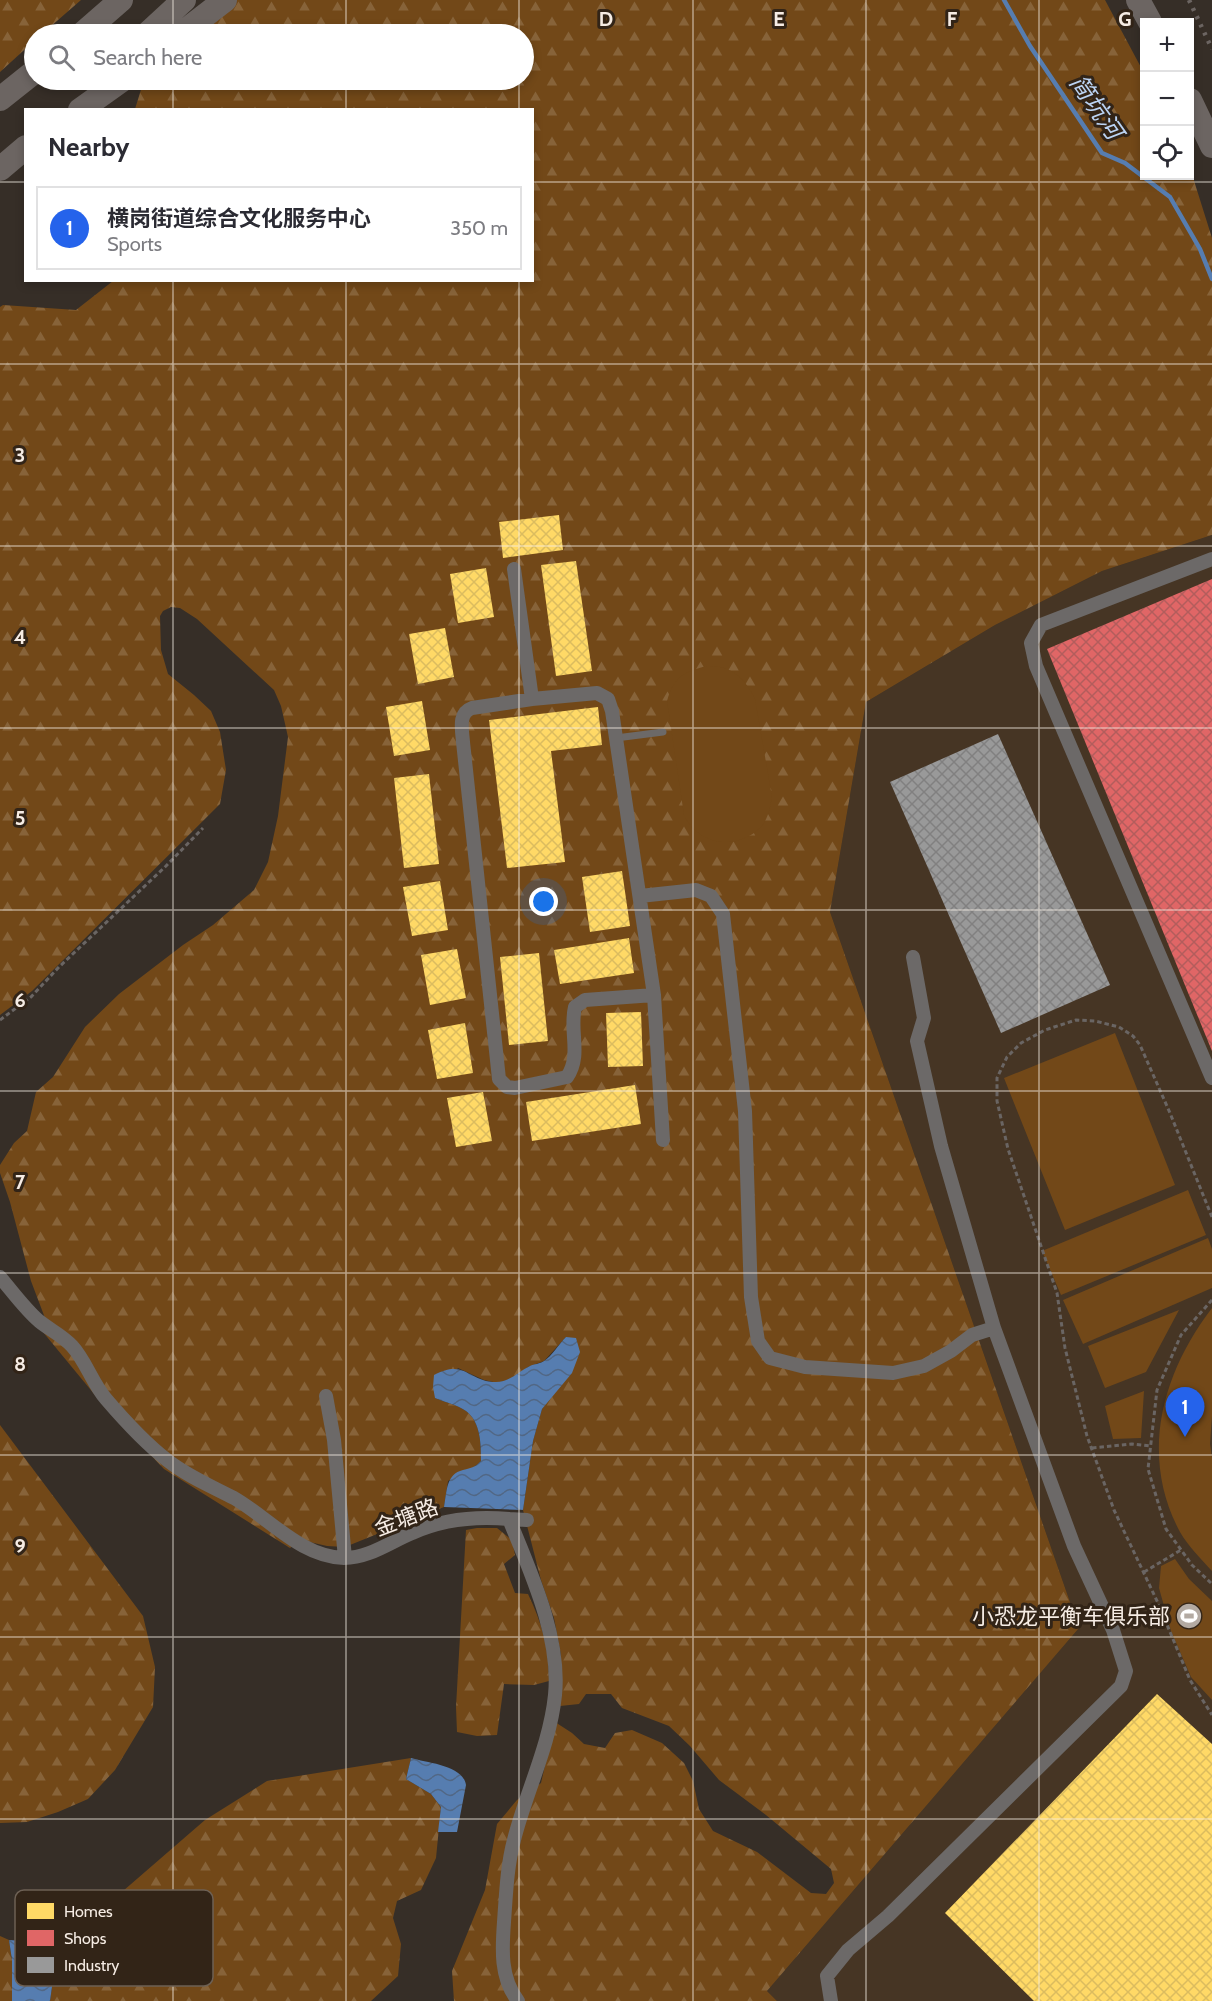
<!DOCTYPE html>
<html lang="en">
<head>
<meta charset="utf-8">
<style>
  body { margin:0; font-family:Cabin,"Noto Sans SC",sans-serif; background:#f7f7f7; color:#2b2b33 }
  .controls { position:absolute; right:18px; top:18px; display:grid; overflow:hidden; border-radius:0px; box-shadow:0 3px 9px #0003 }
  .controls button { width:54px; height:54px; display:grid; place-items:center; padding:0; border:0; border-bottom:2px solid #e1e1e2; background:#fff; color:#2b2b33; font:30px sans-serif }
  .you { position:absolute; left:544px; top:902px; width:21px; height:21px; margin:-15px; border:4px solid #fff; border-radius:50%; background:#1a73e8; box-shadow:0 0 0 9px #1a73e833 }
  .badge { display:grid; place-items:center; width:39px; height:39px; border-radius:50%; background:#2563eb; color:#fff; font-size:20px; font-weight:700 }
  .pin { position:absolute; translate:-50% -50px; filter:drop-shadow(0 2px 3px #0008) }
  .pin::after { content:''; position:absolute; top:32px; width:21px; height:18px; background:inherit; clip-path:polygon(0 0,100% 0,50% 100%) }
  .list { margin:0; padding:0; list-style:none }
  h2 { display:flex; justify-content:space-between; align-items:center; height:78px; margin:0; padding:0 24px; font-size:26px }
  h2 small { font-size:20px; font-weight:400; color:#7c7c81 }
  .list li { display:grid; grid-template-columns:39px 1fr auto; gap:18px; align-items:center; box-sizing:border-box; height:84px; margin:0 12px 12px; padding:0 12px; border:2px solid #e1e1e2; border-radius:0px }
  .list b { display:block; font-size:22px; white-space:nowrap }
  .list p { margin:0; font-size:20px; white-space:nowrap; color:#7c7c81 }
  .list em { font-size:20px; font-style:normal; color:#7c7c81 }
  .icon { flex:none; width:33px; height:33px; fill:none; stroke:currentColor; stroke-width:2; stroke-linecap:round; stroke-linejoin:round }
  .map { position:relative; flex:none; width:1212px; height:2001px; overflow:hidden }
  .search { position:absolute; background:#fff; box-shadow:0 3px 9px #0003; left:24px; top:24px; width:510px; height:66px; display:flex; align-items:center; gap:15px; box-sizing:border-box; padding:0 21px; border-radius:33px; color:#7c7c81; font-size:22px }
  .panel { position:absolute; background:#fff; box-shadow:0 3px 9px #0003; left:24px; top:108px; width:510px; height:174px; border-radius:0px }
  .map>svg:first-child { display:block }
  .built { fill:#463524 }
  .forest { fill:url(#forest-firs) }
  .pitch { fill:#724818 }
  .water { fill:url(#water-waves) }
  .homes { fill:url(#homes-cross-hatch) }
  .shops { fill:url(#shops-cross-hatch) }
  .industry { fill:url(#industry-cross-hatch) }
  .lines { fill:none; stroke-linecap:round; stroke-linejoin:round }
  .stream { stroke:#567db0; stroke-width:4.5 }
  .path { stroke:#6a6563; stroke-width:3; stroke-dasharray:4.5 3; stroke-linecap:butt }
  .lane { stroke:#6c6968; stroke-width:7 }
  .street { stroke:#6c6968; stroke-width:14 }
  .highway { stroke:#6c6562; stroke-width:24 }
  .rail { stroke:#6c6562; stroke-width:4.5; stroke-dasharray:3 6; stroke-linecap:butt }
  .grid { fill:none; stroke:#f6ece4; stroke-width:1.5; stroke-opacity:0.55 }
  .labels { text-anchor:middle; stroke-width:6; stroke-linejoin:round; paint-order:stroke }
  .street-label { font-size:22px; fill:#f6ece4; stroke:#322417 }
  .poi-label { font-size:22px; fill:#f6ece4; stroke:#322417; text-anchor:end }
  .water-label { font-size:24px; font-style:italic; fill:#bbd3f3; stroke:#322417 }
  .key { fill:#322417; stroke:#6d6054; stroke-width:1.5 }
  .key-label { font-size:16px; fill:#f6ece4 }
  .grid-label { font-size:20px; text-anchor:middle; font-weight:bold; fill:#f6ece4; stroke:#322417; stroke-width:6; stroke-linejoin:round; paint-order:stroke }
</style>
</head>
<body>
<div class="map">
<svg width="1212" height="2001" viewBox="0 0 1212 2001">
  <defs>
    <pattern id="forest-firs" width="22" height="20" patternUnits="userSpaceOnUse" patternTransform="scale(1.5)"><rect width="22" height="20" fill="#724818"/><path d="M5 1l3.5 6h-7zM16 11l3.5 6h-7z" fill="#876339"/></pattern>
    <pattern id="water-waves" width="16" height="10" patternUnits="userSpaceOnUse" patternTransform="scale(1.5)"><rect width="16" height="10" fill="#567db0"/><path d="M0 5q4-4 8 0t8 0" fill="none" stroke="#516785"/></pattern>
    <pattern id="homes-cross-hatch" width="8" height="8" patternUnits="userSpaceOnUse" patternTransform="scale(1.5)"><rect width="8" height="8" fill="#ffd966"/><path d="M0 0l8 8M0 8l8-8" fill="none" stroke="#dbbc5f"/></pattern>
    <pattern id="shops-cross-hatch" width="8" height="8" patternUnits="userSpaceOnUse" patternTransform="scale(1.5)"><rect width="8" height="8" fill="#e06666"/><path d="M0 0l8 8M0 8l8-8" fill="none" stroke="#b35d5c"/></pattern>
    <pattern id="industry-cross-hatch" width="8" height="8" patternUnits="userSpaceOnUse" patternTransform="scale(1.5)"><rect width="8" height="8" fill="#999"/><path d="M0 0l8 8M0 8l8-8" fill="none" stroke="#818080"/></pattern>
  </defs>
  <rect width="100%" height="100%" fill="#362e27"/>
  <!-- built -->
  <path class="built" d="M1212,535V2001H777L767,1991L1079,1628L830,912L866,702L995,625L1102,571Z"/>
  <!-- forest -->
  <path class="forest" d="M0,0H81L42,34H34V41L0,72Z
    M208,0H1105L1144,73V176H1190V168L1212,238V535L1102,571L995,625L866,702L830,912L1079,1628L767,1991L777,2001H454L452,1971L485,1890L497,1824L517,1800L541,1783L555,1722L572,1733L584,1744L605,1748L615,1733L632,1730L662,1743L684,1763L693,1781L699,1809L713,1831L757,1852L811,1893L826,1894L834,1883L831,1869L766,1815L719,1780L690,1746L669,1726L622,1708L611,1694H586L579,1704L560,1706L561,1655L554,1618L541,1580L523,1510L533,1441L542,1409L553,1393L566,1337L544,1361L528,1367L513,1378L498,1383L484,1380L458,1368L435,1398C444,1402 458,1405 466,1411C481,1422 481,1445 481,1461C472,1470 459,1474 448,1481L444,1507L345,1547L327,1546L301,1540L290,1548L164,1469L104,1406L38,1326L45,1318L31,1281L10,1202L0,1173V1165L14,1143L27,1131L36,1092L53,1077L85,1027L119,994L183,945L213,925L254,890L268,862L278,816L288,737L281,706L274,690L197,619L180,608L171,607L163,611L160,616L161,650L168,674L194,695L211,711L220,732L226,770L220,804L32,991L0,1015V307L3,305L76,310L113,281L532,280V110L135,109L144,80H524V34H177Z
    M0,1425L143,1616L155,1667L153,1707L115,1770L88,1799L58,1812L27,1822L0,1823Z
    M477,1528H497L512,1540L515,1555L504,1564L515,1593L528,1594C542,1623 549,1648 549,1681L534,1685L504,1684L497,1735L477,1736L457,1732L456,1707L466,1530Z
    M411,1758L406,1779L431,1794L441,1807L436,1858L421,1890L397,1901L393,1918L401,1944L398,1976L371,2001H50L59,1937L78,1930L205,1820L267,1781Z
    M0,1936L9,1940L12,1960V2001H0Z"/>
  <!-- pitch -->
  <path class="pitch" d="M707,666C731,665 745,678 755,699L772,797C770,808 768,820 760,828C736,851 698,845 684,815L667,701C674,677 683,672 707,666Z
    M1115,1033L1175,1185L1065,1230L1004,1078Z
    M1188,1190L1206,1235L1061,1295L1042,1251Z
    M1208,1238L1212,1249V1288L1083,1344L1063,1300Z
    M1212,1308V1416L1210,1444L1212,1458V1571C1201,1559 1188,1546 1180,1532C1139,1456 1162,1373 1212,1308Z
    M1179,1310L1146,1372L1105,1388L1088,1346Z
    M1144,1391L1141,1438L1113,1439L1105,1406Z
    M1175,1559L1189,1579L1212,1601V1700L1191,1677L1171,1631L1159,1588L1161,1566Z"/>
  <!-- water -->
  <path class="water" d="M566,1337L576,1338L580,1352L572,1373L542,1409L533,1441L523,1510L444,1507C447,1491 446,1474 463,1470C472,1468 475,1467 481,1461C481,1445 481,1422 466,1411C458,1405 444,1402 435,1398L433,1387L434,1375C465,1358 469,1382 496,1382C510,1382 519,1371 530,1366C534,1364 540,1364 544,1361C552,1356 559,1344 566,1337Z
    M411,1758C427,1763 463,1765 466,1785L457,1832H438L441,1807L431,1794L406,1779Z
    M59,1937L50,2001H12V1960L9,1940L37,1942Z"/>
  <!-- homes -->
  <path class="homes" d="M559,515L563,550L503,558L499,522Z
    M576,561L592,671L556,676L541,565Z
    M486,568L494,617L458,623L450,574Z
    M445,628L454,677L418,684L409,634Z
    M422,701L430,750L394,756L386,707Z
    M598,707L602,745L551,751L565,862L507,868L489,720Z
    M429,774L439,864L404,868L394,778Z
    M622,871L630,926L590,932L582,877Z
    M440,881L448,930L412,936L403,887Z
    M629,938L634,973L560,984L554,950Z
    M457,949L466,998L430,1005L421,955Z
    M539,953L548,1041L509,1045L500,957Z
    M641,1012L643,1066L608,1067L606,1013Z
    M465,1023L473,1073L437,1079L428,1030Z
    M635,1085L641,1124L532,1141L526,1102Z
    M483,1092L492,1141L456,1147L447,1098Z
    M1157,1694L1212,1744V2001H1034L945,1913Z"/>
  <!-- shops -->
  <path class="shops" d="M1212,579V1051L1047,649Z"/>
  <!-- industry -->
  <path class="industry" d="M998,734L1110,985L1001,1033L890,782Z"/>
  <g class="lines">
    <!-- stream -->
    <path class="stream" d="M1004,0L1030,46L1102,153L1125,163L1170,197L1200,249L1212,279"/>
    <!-- path -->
    <path class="path" d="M0,1020L31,997L59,967L166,866L203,828
      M1212,1217L1170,1113L1140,1045L1133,1036L1119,1027L1095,1021L1076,1020L1045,1030L1021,1043L1007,1057L997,1078V1101L1008,1149L1057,1293L1065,1348L1087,1436L1114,1510L1158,1603L1190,1680L1212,1715
      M1212,1300L1181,1335L1157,1390L1148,1469L1166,1529L1192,1565L1212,1584
      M1092,1448L1132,1444L1150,1446
      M1144,1572L1181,1550"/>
    <!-- lane -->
    <path class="lane" d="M616,738L663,732"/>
    <!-- street -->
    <path class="street" d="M1212,559L1041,625L1031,643L1036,666L1212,1078
      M514,569L532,699L472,708C458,713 462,729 463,742L499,1079L507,1087L515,1088L567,1077C582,1055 569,1031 575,1007L585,1000L654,995L612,711L608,699L597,693L532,699
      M640,896L696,890L711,896L723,914L745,1111L751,1297L758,1341L770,1358L805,1367L893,1373L924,1366L951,1351L972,1335L994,1328L1074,1546L1113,1630L1126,1671L1121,1686L888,1916L848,1950L827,1976L831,2001
      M913,957L924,1018L917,1041L941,1146L994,1328
      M654,995L663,1140
      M0,1277C12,1291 25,1309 39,1321C50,1330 62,1335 72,1346C86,1361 92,1383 106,1399C124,1420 145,1443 167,1460C187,1476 211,1486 234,1498C269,1518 301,1557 344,1558C369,1558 390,1542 412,1533C443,1519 476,1516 509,1519C530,1571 561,1637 555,1695C550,1745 526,1792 514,1840C507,1866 506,1895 504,1922C502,1949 500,1978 518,2001
      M326,1396L334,1440L345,1558
      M509,1519L527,1520"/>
    <!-- highway -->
    <path class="highway" d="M1138,0L1150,22
      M82,34L121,0
      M147,34L184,0
      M181,34L225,0
      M0,99L34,72
      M1190,100L1212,146
      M80,110L122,80
      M0,169L26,147"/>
    <!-- rail -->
    <path class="rail" d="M1189,0L1212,49"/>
  </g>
  <!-- grid -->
  <path class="grid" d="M173,0V34M346,0V34M519,0V34M693,0V2001M866,0V2001M1039,0V2001M173,80V110M346,80V110M519,80V110M0,182H26M532,182H1212M173,280V2001M346,280V2001M519,280V2001M0,364H1212M0,546H1212M0,728H1212M0,910H1212M0,1091H1212M0,1273H1212M0,1455H1212M0,1637H1212M0,1819H1212"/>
  <!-- icons -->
  <defs>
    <g id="stadium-disc" transform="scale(1.35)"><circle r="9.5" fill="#b3aaa2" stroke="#322417"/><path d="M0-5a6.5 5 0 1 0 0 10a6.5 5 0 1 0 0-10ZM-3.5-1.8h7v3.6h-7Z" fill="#fff"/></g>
  </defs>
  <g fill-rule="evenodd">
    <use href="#stadium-disc" x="1189" y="1616"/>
  </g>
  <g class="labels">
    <!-- street labels -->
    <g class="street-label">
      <text transform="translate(406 1517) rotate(-21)" y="8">金塘路</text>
    </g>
    <!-- poi labels -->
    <g class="poi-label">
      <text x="1170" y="1624">小恐龙平衡车俱乐部</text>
    </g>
    <!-- water labels -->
    <g class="water-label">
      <text transform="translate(1096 107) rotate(55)" y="8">简坑河</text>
    </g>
  </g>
  <!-- legend -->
  <rect x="15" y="1890" width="198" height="96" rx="9" class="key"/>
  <rect x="27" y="1903" width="27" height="16" fill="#ffd966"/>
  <rect x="27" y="1930" width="27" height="16" fill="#e06666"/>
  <rect x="27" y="1957" width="27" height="16" fill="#999"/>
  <g class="key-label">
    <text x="64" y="1917">Homes</text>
    <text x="64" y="1944">Shops</text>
    <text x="64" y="1971">Industry</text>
  </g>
  <g class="grid-label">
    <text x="606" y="26">D</text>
    <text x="779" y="26">E</text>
    <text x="952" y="26">F</text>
    <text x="1125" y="26">G</text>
    <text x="20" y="462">3</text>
    <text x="20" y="644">4</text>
    <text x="20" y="825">5</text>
    <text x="20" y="1007">6</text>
    <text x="20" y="1189">7</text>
    <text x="20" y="1371">8</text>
    <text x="20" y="1553">9</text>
  </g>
</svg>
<div class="controls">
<button>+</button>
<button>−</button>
<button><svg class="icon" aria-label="locate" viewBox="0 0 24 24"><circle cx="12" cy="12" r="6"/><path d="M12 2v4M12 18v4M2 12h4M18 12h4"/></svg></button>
</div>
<div class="you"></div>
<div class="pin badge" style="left:1185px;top:1437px">1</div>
<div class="search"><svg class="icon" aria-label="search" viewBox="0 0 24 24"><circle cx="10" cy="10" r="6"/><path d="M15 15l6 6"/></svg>Search here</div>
<section class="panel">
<h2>Nearby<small></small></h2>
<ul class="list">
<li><span class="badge">1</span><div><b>横岗街道综合文化服务中心</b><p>Sports</p></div><em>350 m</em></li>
</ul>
</section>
</div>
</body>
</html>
